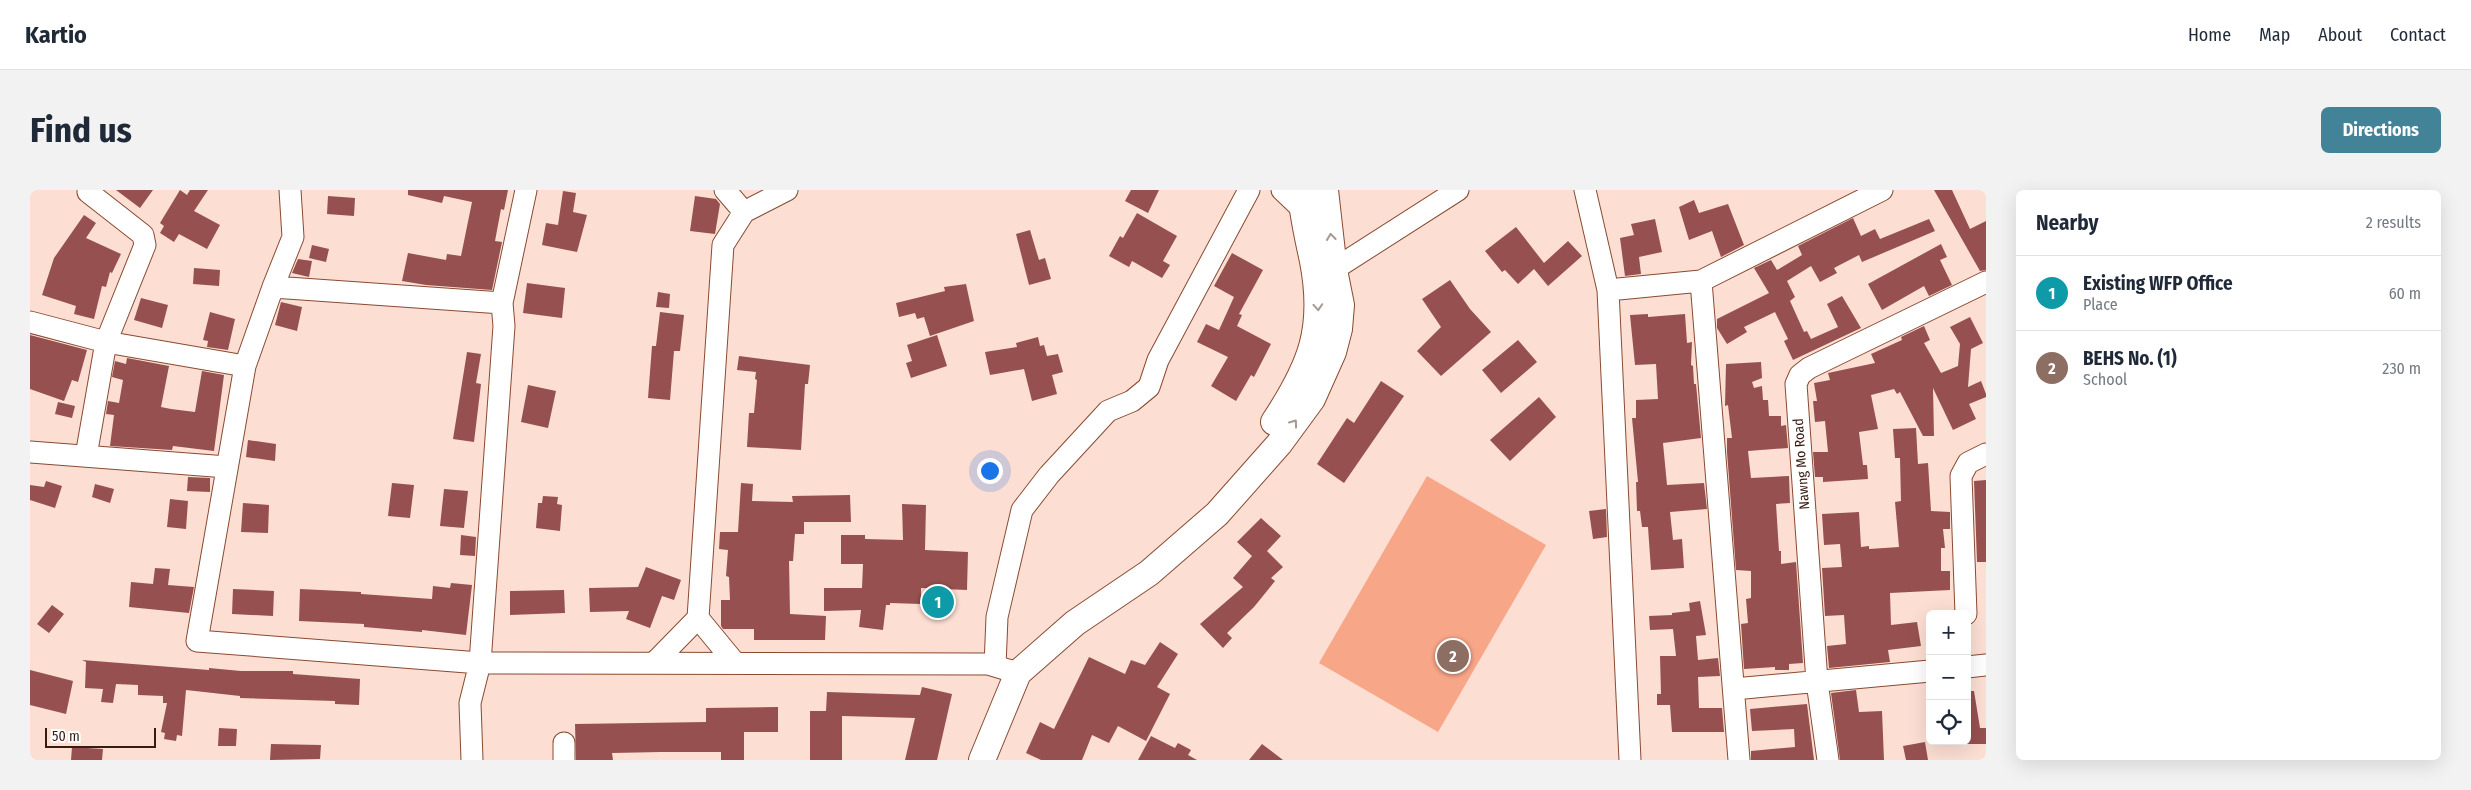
<!DOCTYPE html>
<html lang="en">
<head>
<meta charset="utf-8">
<style>
  body { margin:0; font-family:"Fira Sans Condensed",sans-serif; background:#f2f2f3; color:#1f2937 }
  .controls { position:absolute; right:15px; bottom:15px; display:grid; overflow:hidden; border-radius:8px; box-shadow:0 5px 20px #0002 }
  .controls button { width:45px; height:45px; display:grid; place-items:center; padding:0; border:0; border-bottom:1px solid #e0e1e3; background:#fff; color:#1f2937; font:25px sans-serif }
  .scale { position:absolute; left:15px; bottom:12px; width:111px; box-sizing:border-box; padding-left:5px; border:2px solid #371c12; border-top:0; font-size:14px; line-height:18px; white-space:nowrap; color:#371c12; -webkit-text-stroke:4px #fff; paint-order:stroke }
  .you { position:absolute; left:959px; top:280px; width:18px; height:18px; margin:-12px; border:4px solid #fff; border-radius:50%; background:#1a73e8; box-shadow:0 0 0 8px #1a73e833 }
  .badge { display:grid; place-items:center; width:32px; height:32px; border-radius:50%; background:#438397; color:#fff; font-size:16px; font-weight:700 }
  .pin { position:absolute; translate:-50% -50%; border:2px solid #fff; box-shadow:0 1px 5px #0006 }
  .list { margin:0; padding:0; list-style:none }
  h2 { display:flex; justify-content:space-between; align-items:center; height:65px; margin:0; padding:0 20px; font-size:21px }
  h2 small { font-size:16px; font-weight:400; color:#747a83 }
  .list li { display:grid; grid-template-columns:32px 1fr auto; gap:15px; align-items:center; box-sizing:border-box; height:75px; padding:0 20px; border-top:1px solid #e0e1e3 }
  .list b { display:block; font-size:19px; white-space:nowrap }
  .list p { margin:0; font-size:16px; white-space:nowrap; color:#747a83 }
  .list em { font-size:16px; font-style:normal; color:#747a83 }
  .icon { flex:none; width:28px; height:28px; fill:none; stroke:currentColor; stroke-width:2; stroke-linecap:round; stroke-linejoin:round }
  .map { position:relative; flex:none; width:1956px; height:570px; overflow:hidden; border-radius:8px }
  header { display:flex; align-items:center; gap:30px; box-sizing:border-box; height:70px; padding:0 25px; background:#fff; border-bottom:1px solid #e0e1e3 }
  header strong { font-size:24px }
  nav { display:flex; gap:28px; margin-inline-start:auto; font-size:18px }
  .intro { display:flex; align-items:center; justify-content:space-between; box-sizing:border-box; height:120px; padding:0 30px }
  h1 { margin:0; font-size:35px }
  .button { padding:12px 22px; border-radius:8px; background:#438397; color:#fff; font-size:18px; font-weight:700 }
  main { display:flex; gap:30px; padding:0 30px }
  aside { flex:1; background:#fff; border-radius:8px; box-shadow:0 5px 20px #0002 }
  .map>svg:first-child { display:block }
  .green { fill:#f8a688 }
  .building { fill:#965050 }
  .lines { fill:none; stroke-linecap:round; stroke-linejoin:round }
  .minor-casing { stroke:#894a32; stroke-width:23 }
  .major-casing { stroke:#894a32; stroke-width:28 }
  .minor { stroke:#fff; stroke-width:21 }
  .major { stroke:#fff; stroke-width:26 }
  .oneway { stroke:#a59994 }
  .labels { text-anchor:middle; stroke-width:5; stroke-linejoin:round; paint-order:stroke }
  .street-label { font-size:14px; fill:#371c12; stroke:#fff }
</style>
</head>
<body>
<header>
<strong>Kartio</strong>
<nav><a>Home</a><a>Map</a><a>About</a><a>Contact</a></nav>
</header>
<div class="intro"><h1>Find us</h1><a class="button">Directions</a></div>
<main>
<div class="map">
<svg width="1956" height="570" viewBox="0 0 1956 570">
  <rect width="100%" height="100%" fill="#fcded3"/>
  <!-- green -->
  <path class="green" d="M1397,286L1516,355L1408,542L1289,473Z"/>
  <!-- building -->
  <path class="building" d="M86,0H123L110,18Z
    M150,0L157,5L160,0H178L164,21L190,35L177,59L149,44L144,52L130,43L134,36L130,33Z
    M378,0H478L474,20L471,19L465,51L472,52L462,100L396,95L372,91L378,63L416,70L417,64L431,66L442,12L414,6L412,13L378,5Z
    M1101,0H1129L1118,23L1095,11Z
    M1904,0H1922L1940,39L1956,31V80L1950,81Z
    M533,1L546,3L543,22L557,25L547,62L512,55L516,33L528,35Z
    M298,6L325,8L324,26L297,24Z
    M665,6L686,9L690,14L685,44L660,41Z
    M1664,10L1669,23L1698,14L1714,55L1691,67L1682,41L1659,50L1649,17Z
    M1107,23L1147,46L1133,71L1140,75L1132,88L1102,71L1099,77L1079,66L1090,46L1093,48Z
    M54,25L66,33L56,48L91,64L82,83L80,82L76,97L72,96L64,129L44,124L46,116L12,105L24,68Z
    M1823,28L1831,46L1845,39L1850,49L1899,29L1905,41L1832,72L1829,65L1804,78L1807,83L1790,92L1781,76L1757,91L1765,107L1760,111L1774,142L1777,141L1781,149L1808,137L1797,114L1812,106L1831,138L1763,170L1754,151L1758,149L1745,122L1714,137L1717,142L1697,154L1687,138V129L1739,103L1724,78L1741,70L1747,80L1772,65L1768,56Z
    M1625,29L1632,62L1609,67L1611,84L1595,86L1590,48L1604,45L1601,34Z
    M1486,37L1514,73L1538,51L1552,66L1518,96L1504,79L1488,94L1475,80L1472,82L1455,61Z
    M1000,40L1009,70L1015,68L1021,89L999,95L986,44Z
    M1911,54L1917,67L1910,70L1922,95L1899,106L1894,96L1852,120L1838,94Z
    M282,55L299,59L296,72L279,68Z
    M1202,63L1233,80L1209,124L1212,125L1207,136L1241,154L1224,187L1221,185L1206,211L1181,196L1198,167L1167,152L1176,134L1189,140L1204,107L1184,96Z
    M268,69L282,71L279,87L262,83Z
    M164,78L190,80L189,96L163,94Z
    M1420,90L1440,119L1461,142L1411,186L1387,161L1411,137L1392,109Z
    M497,93L535,98L532,128L493,123Z
    M936,94L944,131L900,146L894,127L887,129L885,123L869,127L866,113L915,101L914,97Z
    M628,102L640,104L639,118L626,117Z
    M111,108L138,115L132,138L104,130Z
    M251,112L272,117L267,141L245,135Z
    M180,122L205,129L198,160L177,157L178,151L173,150Z
    M630,122L654,125L650,161H644L640,210L618,208L622,156H626Z
    M1618,124V127L1655,124L1657,153L1662,152L1661,175L1663,176L1664,194H1666L1671,248L1633,253L1637,295L1674,293L1677,319L1640,322L1643,350L1652,349L1654,378L1621,380L1618,337H1612L1610,321H1607L1606,292H1608L1602,228H1606V210L1628,209L1626,174L1605,175L1600,125Z
    M1940,127L1953,153L1941,159L1938,197L1951,191L1956,204V207L1939,214L1946,229L1923,240L1903,198L1904,246H1893L1870,202L1867,204L1864,199L1841,205L1848,239L1829,242L1833,275H1837L1838,289L1793,292V287H1785L1783,262H1798L1795,231L1785,232L1783,211H1787L1784,193L1800,190L1798,183L1845,173L1841,164L1872,150L1871,147L1894,136L1900,150L1894,153L1911,183L1928,176L1930,154L1920,137Z
    M0,145L57,160L48,192L42,190L34,211L0,199Z
    M907,145L917,176L881,188L876,173L882,171L877,155Z
    M1008,147L1010,156L1014,155L1017,166L1028,164L1033,182L1022,185L1027,204L1002,211L994,179L960,185L955,162L987,157L986,153Z
    M1488,150L1507,172L1471,203L1452,180Z
    M437,162L451,164L446,193L451,194L444,252L423,249Z
    M709,166L780,175L778,194H775L771,260L717,257L719,223H724L727,190L725,189L726,182L707,180Z
    M97,168L139,176L131,217L141,219L165,222L172,181L194,185L184,261L143,256L142,260L80,256L84,225L76,224L78,211L89,213L93,190L82,187L85,171L96,174Z
    M1731,172L1732,188L1722,192L1724,198L1732,196L1733,210H1738L1739,226H1751V236L1756,235L1758,258L1718,261L1721,288L1759,286L1760,313L1746,314L1749,361H1751V374L1766,372L1773,473L1759,474V480H1745V477L1714,479L1711,434L1718,433L1716,409L1721,408V381L1706,380L1697,262V248H1702L1698,215L1695,216L1696,174Z
    M1351,191L1374,206L1314,293L1287,274L1317,228L1324,233Z
    M498,195L526,201L518,238L491,232Z
    M1509,207L1526,227L1480,271L1460,250Z
    M28,212L45,216L42,228L25,224Z
    M1886,238L1888,274L1898,273L1901,321L1920,322V339H1913L1915,358H1911V381H1920V400L1860,403L1861,435L1887,432L1891,456L1858,460L1860,472L1799,478L1797,456L1816,454L1814,425L1795,426L1792,378L1812,377L1810,354L1794,355L1792,324L1829,322L1831,357L1839,356V359L1869,357L1865,312L1871,311L1870,268H1865L1863,239Z
    M218,250L246,254L245,271L216,267Z
    M158,287L180,288V302L157,301Z
    M1956,290V372H1947L1944,291Z
    M16,291L32,296L25,318L0,310V295L14,297Z
    M362,293L384,295L380,328L358,326Z
    M711,293L723,294L722,311L763,312L762,306L820,305L821,332H774V344H765L763,371H759L760,424L796,426L795,450H724V439H693L691,436V410H700L699,387L696,386L698,360L689,359L690,342H708Z
    M65,294L84,299L80,313L62,307Z
    M414,299L438,301L434,338L410,336Z
    M513,306L528,307L527,314L532,315L530,341L506,338L508,313H512Z
    M140,309L158,311L156,339L137,337Z
    M213,313L239,315L238,343L211,342Z
    M872,314L896,315L895,360L938,362L937,400L891,398V414L860,413V415H856L853,440L829,437L831,420L794,421V398H832L833,374H811V345H835V349L873,350Z
    M1576,319L1577,347L1563,349L1559,321Z
    M1231,328L1251,346L1237,361L1253,377L1241,388L1245,391L1224,417L1197,443L1202,448L1193,458L1170,434L1213,397L1203,388L1222,366L1207,352Z
    M431,345L446,347L445,366L430,365Z
    M616,377L651,390L644,410L632,406L620,438L596,429L599,421L560,422L559,398L608,397Z
    M125,378L140,379L138,395L164,397L159,423L99,417L101,392L123,394Z
    M421,393L442,395L436,445L392,440V442L334,437V434L269,431L270,399L331,402V404L402,409L403,396L420,398Z
    M203,399L244,401L243,426L202,424Z
    M534,400L535,423L480,425V401Z
    M1670,411L1676,445L1666,446L1668,470L1688,468L1690,486L1668,487L1669,518H1692L1694,542H1642L1640,515H1627V504H1631L1630,466H1646L1643,439L1620,440L1619,426L1642,425V423L1660,421L1659,413Z
    M22,415L34,424L19,443L7,434Z
    M1130,452L1148,464L1127,497L1140,504L1116,551L1088,536L1079,553L1062,545L1052,570H1011L996,563L1010,532L1024,539L1059,467L1095,484L1101,470L1115,475Z
    M52,470L179,480V478L211,481H263V484L330,489L329,515L305,514V511L210,508V506L156,500L152,546L147,545L146,551L134,549L135,543L131,542L137,513H133V506L108,505V495L86,494L83,513L71,512L73,499L55,498L56,472Z
    M0,480L43,491L36,524L0,515Z
    M892,497L922,504L907,570H875L885,528L812,526V570H780V521H796L797,502L890,505Z
    M1826,500L1829,522L1852,521L1854,570H1810L1801,503Z
    M1937,501H1944L1950,538H1956V554H1937Z
    M1777,514L1784,570H1721V561L1765,557L1764,539L1722,541L1720,519Z
    M748,517V542H714V570H691V562H631L582,563L583,570H546L545,534L676,532V518Z
    M189,538L207,539L206,556H188Z
    M1121,546L1145,558L1148,553L1161,560L1158,565L1167,570H1108Z
    M1895,552L1898,570H1876L1873,556Z
    M241,554L291,555L290,569L240,570Z
    M1232,554L1253,570H1219Z
    M42,557L73,559L72,570H41Z"/>
  <g class="lines">
    <!-- minor casing -->
    <g class="minor-casing">
      <path id="minor" d="M260,0L263,47L243,97L215,176L167,451L450,473L474,136L472,113L496,0
        M695,0L714,22
        M1252,0L1272,19
        M1555,0L1578,100L1600,570
        M1292,87L1428,0
        M243,97L472,113
        M1578,100L1671,91
        M0,132L76,152L215,176
        M0,262L197,277
        M56,266L76,152L115,55L113,45L58,2
        M1936,424L1931,286L1938,273L1956,264
        M668,428L693,55L714,22L757,0
        M625,472L668,428L705,473
        M965,476L967,427L992,320L1019,285L1078,221L1102,211L1119,197L1128,170L1219,0
        M1937,477L1956,475
        M1704,499L1900,481
        M442,570L440,513L450,473L958,474L988,483
        M534,570V553
        M1709,570L1671,91L1852,0
        M1798,570L1787,492L1766,194L1770,185L1779,178L1956,92"/>
    </g>
    <!-- major casing -->
    <g class="major-casing">
      <path id="major" d="M1244,232C1281,176 1296,139 1283,71C1278,47 1272,24 1271,0
        M952,570L988,483L1045,433L1119,383L1187,324L1249,254L1282,209L1303,162L1309,139L1311,115L1304,80L1295,0"/>
    </g>
    <!-- minor -->
    <use href="#minor" class="minor"/>
    <!-- major -->
    <use href="#major" class="major"/>
  </g>
  <!-- one-way arrows -->
  <defs><path id="oneway-chevron" d="M-2-3.5L2.5 0L-2 3.5" fill="none" stroke-width="1.6" stroke-linecap="round" stroke-linejoin="round" transform="scale(1.25)"/></defs>
  <g class="oneway">
    <use href="#oneway-chevron" transform="translate(1301 47) rotate(-96)"/>
    <use href="#oneway-chevron" transform="translate(1288 117) rotate(86)"/>
    <use href="#oneway-chevron" transform="translate(1264 233) rotate(-54)"/>
  </g>
  <g class="labels">
    <!-- street labels -->
    <g class="street-label">
      <text transform="translate(1771 274) rotate(-94)" y="5">Nawng Mo Road</text>
    </g>
  </g>
</svg>
<div class="controls">
<button>+</button>
<button>−</button>
<button><svg class="icon" aria-label="locate" viewBox="0 0 24 24"><circle cx="12" cy="12" r="6"/><path d="M12 2v4M12 18v4M2 12h4M18 12h4"/></svg></button>
</div>
<div class="scale">50 m</div>
<div class="you"></div>
<div class="pin badge" style="left:908px;top:412px;background:#0f9aa8">1</div>
<div class="pin badge" style="left:1423px;top:466px;background:#8d6e63">2</div>
</div>
<aside>
<h2>Nearby<small>2 results</small></h2>
<ul class="list">
<li><span class="badge" style="background:#0f9aa8">1</span><div><b>Existing WFP Office</b><p>Place</p></div><em>60 m</em></li>
<li><span class="badge" style="background:#8d6e63">2</span><div><b>BEHS No. (1)</b><p>School</p></div><em>230 m</em></li>
</ul>
</aside>
</main>
</body>
</html>
